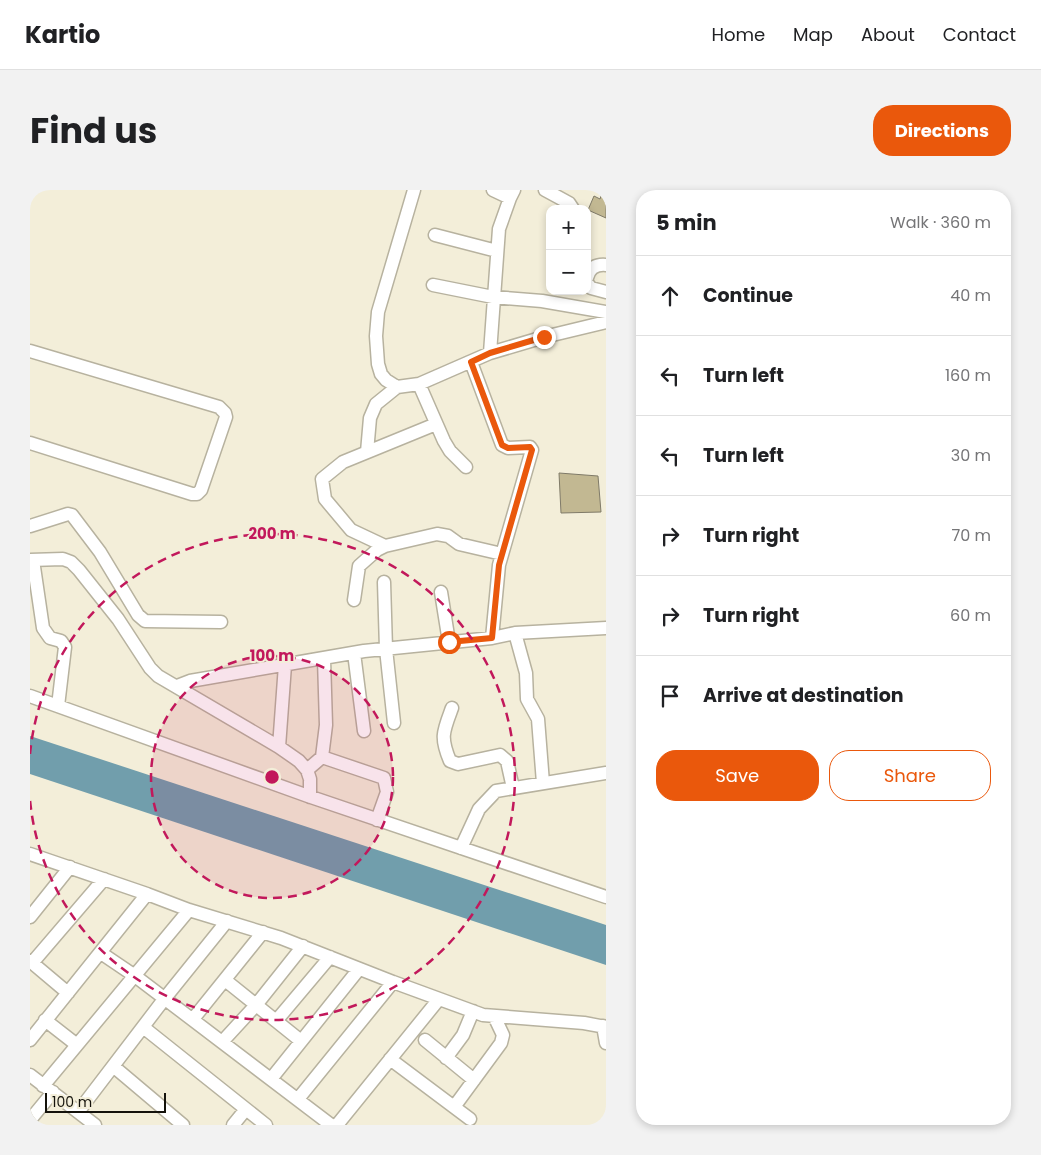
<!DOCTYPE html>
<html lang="en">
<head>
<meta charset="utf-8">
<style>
  body { margin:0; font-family:Poppins,sans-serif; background:#f2f2f2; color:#202124 }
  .controls { position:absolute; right:15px; top:15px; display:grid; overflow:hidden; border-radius:10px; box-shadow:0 2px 8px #0003 }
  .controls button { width:45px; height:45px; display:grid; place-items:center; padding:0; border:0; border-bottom:1px solid #e0e0e0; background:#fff; color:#202124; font:25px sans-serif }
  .scale { position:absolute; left:15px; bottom:12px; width:121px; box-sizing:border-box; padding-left:5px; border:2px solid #14120b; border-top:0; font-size:14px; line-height:18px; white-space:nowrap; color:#14120b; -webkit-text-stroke:4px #f3eed9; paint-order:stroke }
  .stop { position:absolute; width:15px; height:15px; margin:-11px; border:4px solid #ea580c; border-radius:50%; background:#fff }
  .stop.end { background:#ea580c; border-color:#fff; box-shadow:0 1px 5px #0008 }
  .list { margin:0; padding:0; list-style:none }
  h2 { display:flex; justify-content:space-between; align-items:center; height:65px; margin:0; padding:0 20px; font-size:21px }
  h2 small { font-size:16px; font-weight:400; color:#757577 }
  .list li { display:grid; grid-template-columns:32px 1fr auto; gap:15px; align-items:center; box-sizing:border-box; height:80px; padding:0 20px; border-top:1px solid #e0e0e0 }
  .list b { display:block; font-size:19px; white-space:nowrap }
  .list em { font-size:16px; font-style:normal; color:#757577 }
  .actions { display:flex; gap:10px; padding:15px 20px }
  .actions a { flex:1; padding:11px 0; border:1px solid #ea580c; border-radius:20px; text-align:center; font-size:18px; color:#ea580c }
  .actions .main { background:#ea580c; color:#fff }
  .icon { flex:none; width:28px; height:28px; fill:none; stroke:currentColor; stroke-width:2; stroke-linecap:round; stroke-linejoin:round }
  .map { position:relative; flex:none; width:576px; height:935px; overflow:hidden; border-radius:20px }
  header { display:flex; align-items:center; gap:30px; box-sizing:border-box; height:70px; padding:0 25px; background:#fff; border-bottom:1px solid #e0e0e0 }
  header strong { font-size:24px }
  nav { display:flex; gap:28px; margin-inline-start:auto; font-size:18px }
  .intro { display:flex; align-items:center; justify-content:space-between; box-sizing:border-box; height:120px; padding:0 30px }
  h1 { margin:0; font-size:35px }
  .button { padding:12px 22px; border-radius:20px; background:#ea580c; color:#fff; font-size:18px; font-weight:700 }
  main { display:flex; gap:30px; padding:0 30px }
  aside { flex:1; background:#fff; border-radius:20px; box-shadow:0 2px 8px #0003 }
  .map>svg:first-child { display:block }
  .water { fill:#719eac }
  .building { fill:#c2b892; stroke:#7f7a68 }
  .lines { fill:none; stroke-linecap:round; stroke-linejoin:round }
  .minor-casing { stroke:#b7b29f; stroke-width:15 }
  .minor { stroke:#fff; stroke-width:12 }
  .route { stroke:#ea580c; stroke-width:6 }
  .ring { fill:none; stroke:#c2185b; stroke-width:2.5; stroke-dasharray:9 6 }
  .centre { fill:#c2185b; stroke:#f3eed9; stroke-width:2.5 }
  .ring-label { font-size:15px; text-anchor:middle; font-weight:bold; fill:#c2185b; stroke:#f3eed9; stroke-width:4; stroke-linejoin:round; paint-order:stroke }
</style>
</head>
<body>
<header>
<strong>Kartio</strong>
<nav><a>Home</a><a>Map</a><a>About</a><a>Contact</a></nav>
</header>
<div class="intro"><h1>Find us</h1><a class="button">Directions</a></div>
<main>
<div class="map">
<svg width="576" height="935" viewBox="0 0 576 935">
  <rect width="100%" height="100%" fill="#f3eed9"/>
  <!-- water -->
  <path class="water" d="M0,546L576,735V775L0,584Z"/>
  <!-- building -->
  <path class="building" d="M573,0H576V28L558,20L564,6L570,9Z
    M529,283L568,286L571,322L531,323Z"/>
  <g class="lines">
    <!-- minor casing -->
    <g class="minor-casing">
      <path id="minor" d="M463,0L480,8
        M515,0L539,13L543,19
        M405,45L467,61
        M557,88C559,78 566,74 576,75
        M557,93L561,98L576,102
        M403,95L463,107L512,111L576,122
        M0,161L189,217L195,223L196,227L171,300L167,304H162L0,253
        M460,163L469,39L480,8L484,0
        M441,172L472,255L478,258L500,257L502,260L469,375L462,448
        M389,194L414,251L420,261L436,277
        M367,197L356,190L351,184L348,174L346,146L348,122L384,0
        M337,262L340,228L346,214L367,197L389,194L460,163L514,147L576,132
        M0,336L38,324L42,325L70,362L108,425L115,431L191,432
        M355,356L321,340L295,309L292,289L313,272L406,234
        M0,370L33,369L41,372L49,380L88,429L120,478L128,486L249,557L269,571L277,580L280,589V607
        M3,370L13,438L20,448L31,451L35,457L28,516
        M354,392L356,459L364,533
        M411,402L419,452
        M324,410L329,376L347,360L355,356L407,344L418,346L429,354L472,364
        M485,443L496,483L497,509L508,529L513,593
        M324,463L334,541
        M147,496L160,491L334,461L462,448L485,443L576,438
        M0,506L278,606L576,707
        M422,518C413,542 410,547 420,571L428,574L470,565L477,571L483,598
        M249,557L255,475
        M292,567L354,588L357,602L347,630
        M277,580L292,567L296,535L294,469
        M431,658L449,619L466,601L576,583
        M0,664L117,704L159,720L251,748L363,792L453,825L554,833L576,837
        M0,727L40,677
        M71,763L105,786L301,935
        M0,771L38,803
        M2,773L74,689
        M195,790L271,851
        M163,829L233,742
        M15,830L47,855
        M246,831L300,767
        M573,836L576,853
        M113,837L236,935
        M0,850L117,704
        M395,850L444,890
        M192,852L226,815L273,756
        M416,868L433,845L443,821
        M360,869L440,929
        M83,876L153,935
        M0,885L65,935
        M241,889L329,779
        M13,896L159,720
        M268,909L363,792
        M424,917L471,853L473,845L464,826
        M48,922L135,808L197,731
        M0,930L23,902
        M203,935L216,919
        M307,935L409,809"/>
    </g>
    <!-- minor -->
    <use href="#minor" class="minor"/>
  </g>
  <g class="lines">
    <!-- route -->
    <path class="route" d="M419,452L462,448L469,375L502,260L500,257L478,258L472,255L441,172L460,163L514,147"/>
  </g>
  <!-- distance rings -->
  <circle cx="242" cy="587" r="121" fill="#c2185b" fill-opacity=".12"/>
  <g class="ring">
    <circle cx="242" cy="587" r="121"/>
    <path d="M0 564A243 243 0 1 1 0 610"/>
  </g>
  <circle cx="242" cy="587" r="8" class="centre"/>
  <g class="ring-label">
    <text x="242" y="349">200 m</text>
    <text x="242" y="471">100 m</text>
  </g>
</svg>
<div class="controls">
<button>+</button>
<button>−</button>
</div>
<div class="scale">100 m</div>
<div class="stop" style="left:419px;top:452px"></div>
<div class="stop end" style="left:514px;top:147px"></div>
</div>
<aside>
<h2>5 min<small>Walk · 360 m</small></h2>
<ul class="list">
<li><svg class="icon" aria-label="ahead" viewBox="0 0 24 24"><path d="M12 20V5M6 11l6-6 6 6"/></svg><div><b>Continue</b></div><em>40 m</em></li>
<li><svg class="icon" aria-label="left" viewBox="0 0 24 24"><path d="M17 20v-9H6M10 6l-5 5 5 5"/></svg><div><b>Turn left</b></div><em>160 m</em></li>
<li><svg class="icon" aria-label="left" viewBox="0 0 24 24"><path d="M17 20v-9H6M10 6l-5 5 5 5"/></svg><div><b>Turn left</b></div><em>30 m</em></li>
<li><svg class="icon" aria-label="right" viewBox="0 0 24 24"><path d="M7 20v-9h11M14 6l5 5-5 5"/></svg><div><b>Turn right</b></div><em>70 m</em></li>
<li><svg class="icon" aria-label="right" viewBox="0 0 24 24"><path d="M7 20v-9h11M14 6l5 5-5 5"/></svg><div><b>Turn right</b></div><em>60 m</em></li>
<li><svg class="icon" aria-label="arrive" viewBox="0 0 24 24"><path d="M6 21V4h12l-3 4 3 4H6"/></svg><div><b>Arrive at destination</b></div></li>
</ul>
<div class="actions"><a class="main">Save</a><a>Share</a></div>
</aside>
</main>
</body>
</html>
